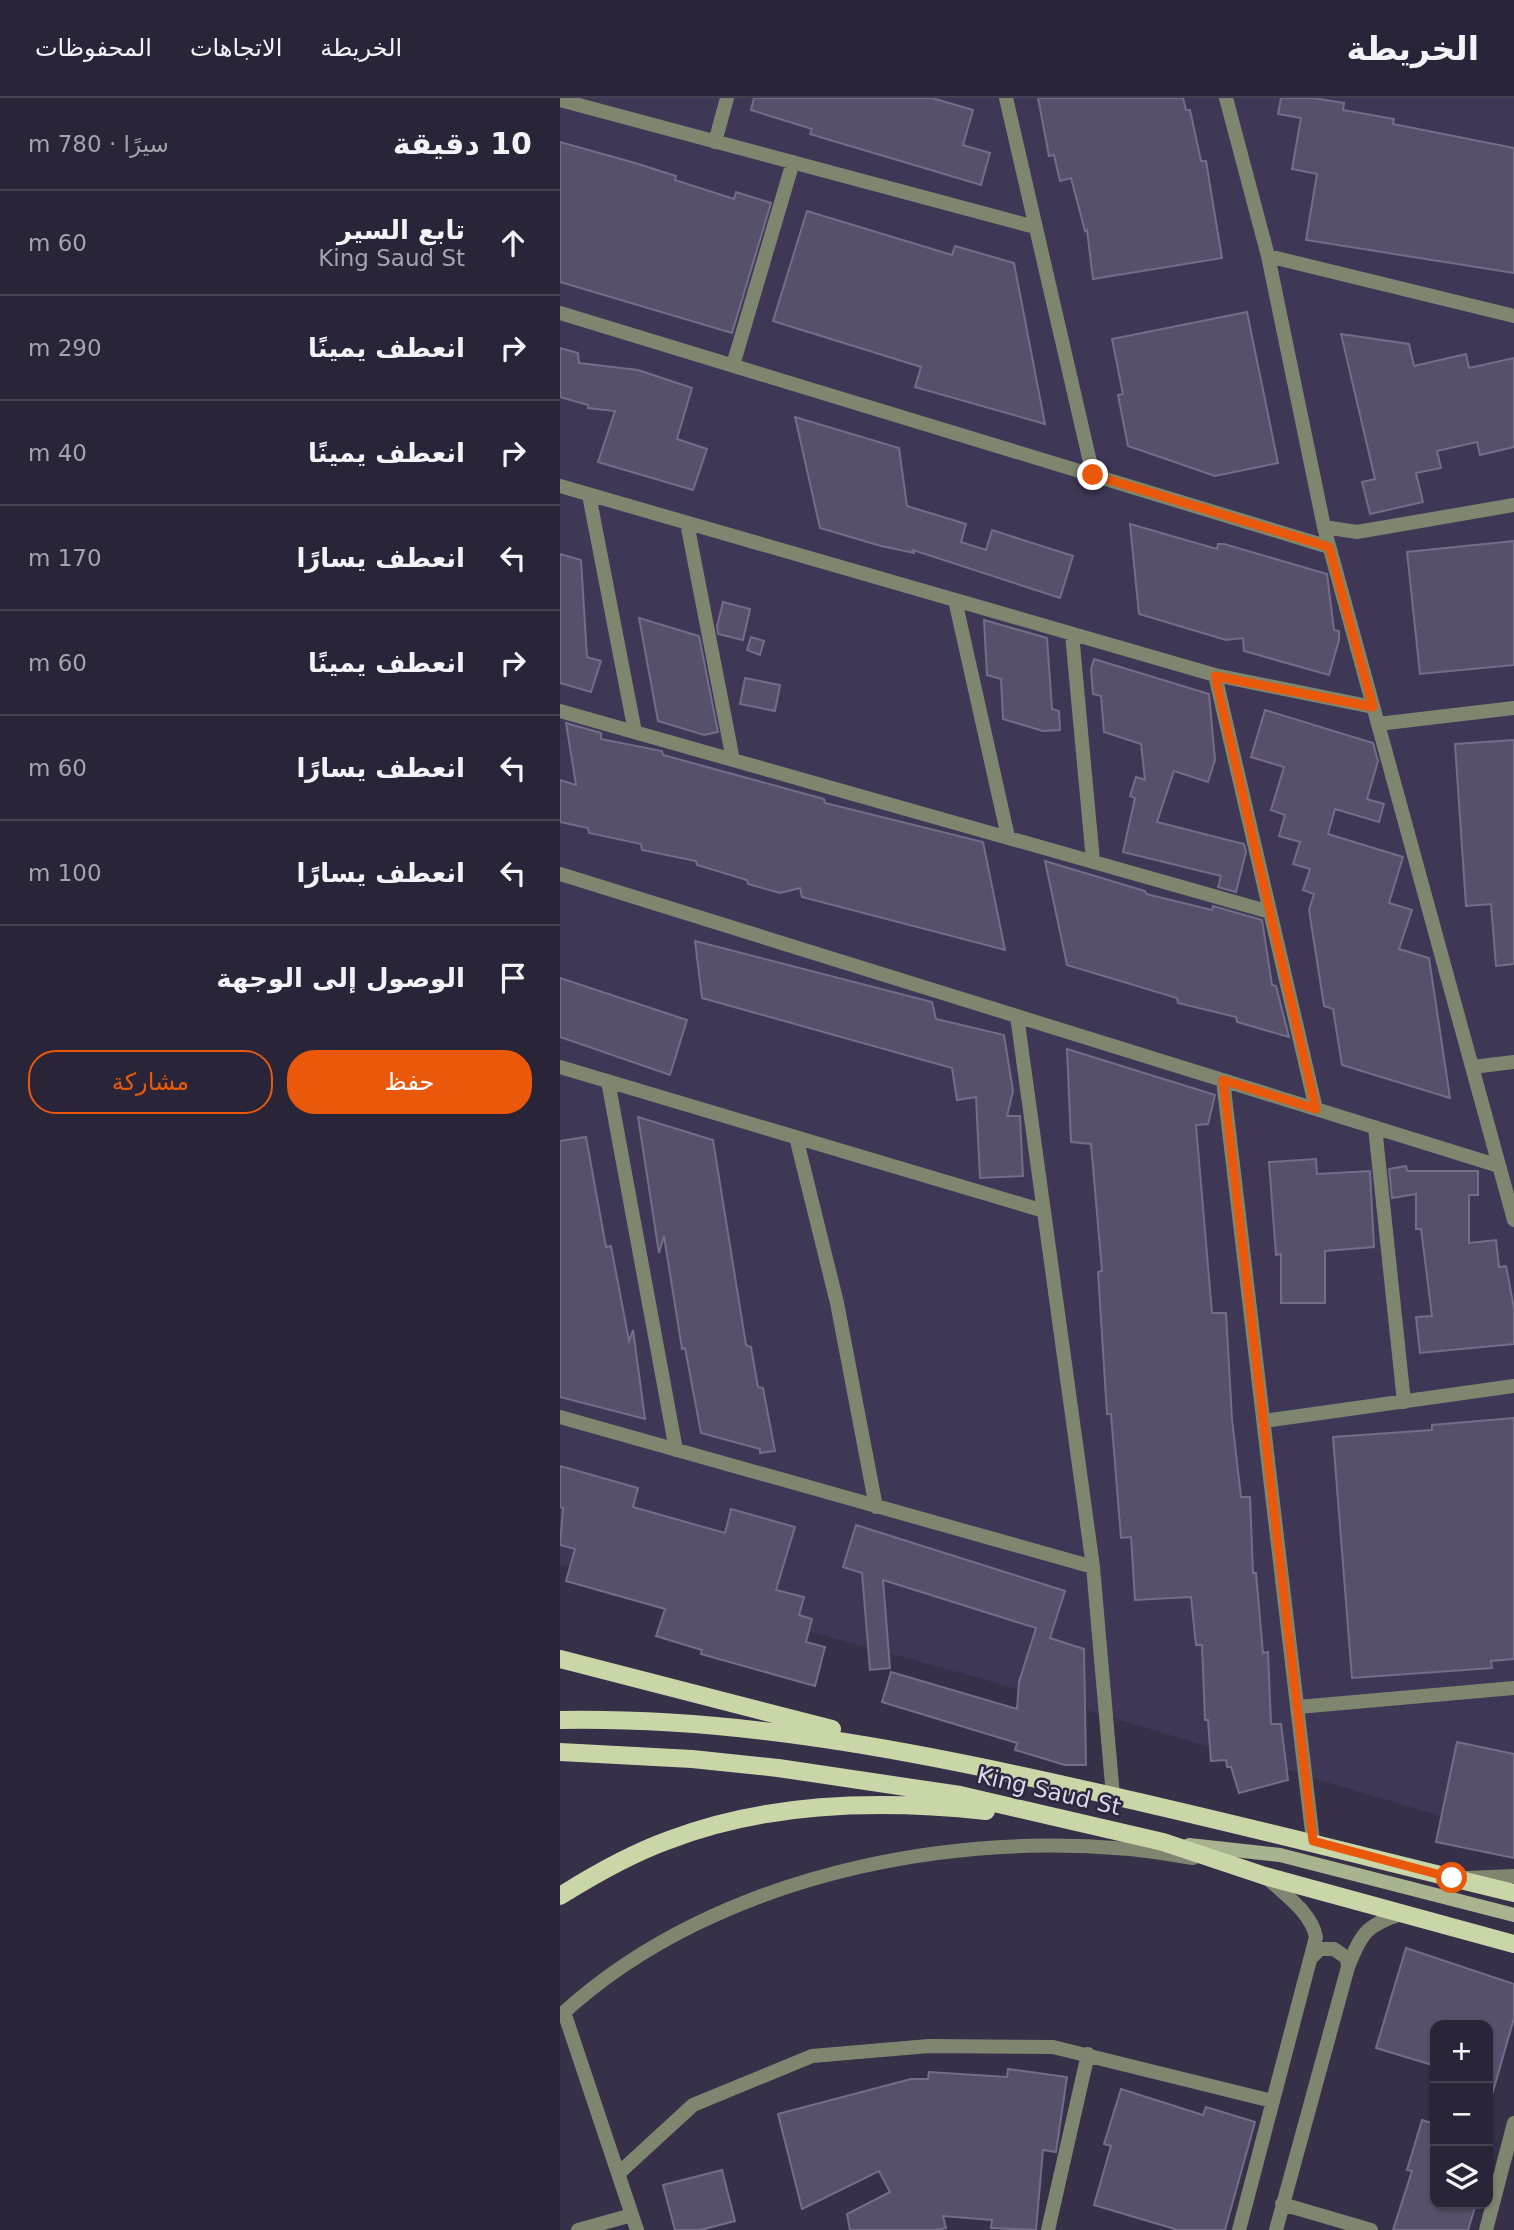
<!DOCTYPE html>
<html lang="ar">
<head>
<meta charset="utf-8">
<style>
  body { margin:0; font-family:"DejaVu Sans",Vazirmatn,sans-serif; background:#353042; color:#f1f3f6; direction:rtl }
  .controls { position:absolute; right:21px; bottom:21px; display:grid; overflow:hidden; border-radius:14px; box-shadow:0 2px 5px #0004 }
  .controls button { width:63px; height:63px; display:grid; place-items:center; padding:0; border:0; border-bottom:2px solid #454152; background:#292437; color:#f1f3f6; font:35px sans-serif }
  .stop { position:absolute; width:21px; height:21px; margin:-16px; border:5px solid #ea580c; border-radius:50%; background:#fff }
  .stop.end { background:#ea580c; border-color:#fff; box-shadow:0 2px 7px #0008 }
  .list { margin:0; padding:0; list-style:none }
  h2 { display:flex; justify-content:space-between; align-items:center; height:91px; margin:0; padding:0 28px; font-size:30px }
  h2 small { font-size:23px; font-weight:400; color:#a5a4ad }
  .list li { display:grid; grid-template-columns:46px 1fr auto; gap:21px; align-items:center; box-sizing:border-box; height:105px; padding:0 28px; border-top:2px solid #454152 }
  .list b { display:block; font-size:26px; white-space:nowrap }
  .list p { margin:0; font-size:23px; white-space:nowrap; color:#a5a4ad }
  .list em { font-size:23px; font-style:normal; color:#a5a4ad }
  .actions { display:flex; gap:14px; padding:21px 28px }
  .actions a { flex:1; padding:16px 0; border:2px solid #ea580c; border-radius:28px; text-align:center; font-size:24px; color:#ea580c }
  .actions .main { background:#ea580c; color:#fff }
  .icon { flex:none; width:38px; height:38px; fill:none; stroke:currentColor; stroke-width:2; stroke-linecap:round; stroke-linejoin:round }
  .map { position:relative; flex:none; width:954px; height:2132px; overflow:hidden; direction:ltr }
  header { display:flex; align-items:center; gap:42px; box-sizing:border-box; height:98px; padding:0 35px; background:#292437; border-bottom:2px solid #454152 }
  header strong { font-size:33px }
  nav { display:flex; gap:38px; margin-inline-start:auto; font-size:24px }
  main { display:flex }
  aside { flex:1; background:#292437 }
  .map>svg:first-child { display:block }
  .built { fill:#3f3756 }
  .building { fill:#57506b; stroke:#746d89; stroke-width:2 }
  .lines { fill:none; stroke-linecap:round; stroke-linejoin:round }
  .street { stroke:#7f866f; stroke-width:14 }
  .secondary { stroke:#a8b38f; stroke-width:14 }
  .primary { stroke:#c9d6a7; stroke-width:18 }
  .route { stroke:#ea580c; stroke-width:9 }
  .labels { text-anchor:middle; stroke-width:5; stroke-linejoin:round; paint-order:stroke }
  .street-label { font-size:23px; fill:#dcd8e8; stroke:#2d263e }
</style>
</head>
<body>
<header>
<strong>الخريطة</strong>
<nav><a>الخريطة</a><a>الاتجاهات</a><a>المحفوظات</a></nav>
</header>
<main>
<div class="map">
<svg width="954" height="2132" viewBox="0 0 954 2132">
  <rect width="100%" height="100%" fill="#373049"/>
  <!-- built -->
  <path class="built" d="M0,0H954V1740L416,1579L0,1466Z"/>
  <!-- building -->
  <path class="building" d="M194,0H372L413,12L403,47L430,55L421,87L250,36L252,31L191,12Z
    M478,0H623L626,12H630L641,63H646L662,160L533,181L527,132L525,133L511,80L500,83L494,57L489,58Z
    M721,0H753L784,5L783,12L834,21L833,26L954,50V175L746,142L757,76L732,71L741,20L718,16Z
    M0,44L75,65L116,78L115,82L174,101L176,94L211,105L172,235L0,184Z
    M247,113L392,157L395,148L454,165L485,326L355,289L361,269L213,223Z
    M687,214L718,365L655,378L568,348L558,297L563,296L552,241Z
    M781,236L849,246L854,268L906,256L909,270L954,260V349L920,357L917,344L877,353L881,370L856,375L863,404L810,416L802,384L815,381Z
    M0,250L18,255L19,265L78,272L132,290L117,341L147,351L133,392L38,364L55,313L28,310V307L0,299Z
    M235,319L339,350L347,408L406,426L401,444L426,452L432,432L513,458L500,500L353,452L354,455L321,448L260,430Z
    M570,426L657,451L658,446H664L767,476L774,532L779,533V542L769,577L684,553L683,540L666,542L579,516Z
    M954,443V567L860,576L847,454Z
    M0,456L21,462L27,559L41,563L31,594L0,585Z
    M163,504L190,511L183,542L158,536L157,528Z
    M79,520L139,538L158,634L144,637L98,623Z
    M424,522L487,540L492,611L499,613L500,632L483,633L443,621L441,581L427,577Z
    M191,539L204,543L200,557L187,552Z
    M534,561L649,596L655,662L648,684L614,673L597,724L684,746L686,754L676,794L658,789L661,778L563,754L575,700L570,698L576,679L585,682L581,646L544,634L541,598L533,596L531,571Z
    M185,580L220,587L215,613L180,606Z
    M705,612L813,645L818,663L807,701L824,706L819,724L775,711L768,736L843,759L829,805L852,812L839,851L869,860L890,1000L782,967L773,911L764,908L749,812L754,796L743,792L750,771L733,766L740,744L719,738L725,717L711,712L724,669L691,659Z
    M6,625L41,635V641L102,653L103,657L264,701L265,705L423,744L445,852L242,799L240,790L220,795L188,786L187,782L137,767L136,763L82,752L81,746L29,735L28,730L0,724V682L16,687Z
    M954,642V866L936,868L931,806L906,808L895,646Z
    M485,763L585,793L586,796L652,812L653,808L702,822L712,887L716,888L729,939L677,924L676,919L618,905L617,900L507,867Z
    M135,843L372,904L376,921L444,937L453,993L447,1018H460L463,1078L420,1080L416,999L397,1002L392,970L142,900Z
    M0,880L127,922L110,977L0,939Z
    M507,951L655,997L648,1026L636,1027L652,1215H666L672,1321L681,1399H690L693,1475H696L703,1555L708,1554L711,1626H721L728,1682L679,1695L671,1669H667L666,1662L651,1663L648,1622H645L642,1547H636L631,1499L575,1502L571,1439L561,1440L551,1316H547L538,1174L542,1173L531,1046L511,1044Z
    M78,1019L153,1042L186,1247L191,1249L198,1289L203,1290L215,1353L200,1355V1351L141,1335L125,1250L122,1251L104,1138L99,1155Z
    M26,1039L46,1149L51,1148L69,1243L73,1232L85,1321L0,1299V1043Z
    M756,1061L757,1076L810,1073L814,1149L765,1153V1205H721V1156L716,1157L709,1064Z
    M846,1068L847,1073H918V1097H909V1145L936,1142L939,1169L946,1168L954,1210V1246L860,1255L856,1219L872,1218L861,1131H856V1096L832,1100L829,1071Z
    M954,1320V1561L931,1563L932,1570L792,1580L773,1339L872,1332V1327Z
    M0,1368L78,1390L73,1409L165,1435L171,1411L235,1429L216,1492L244,1499L239,1517L252,1521L246,1544L265,1549L255,1588L141,1556L142,1552L96,1538L105,1511L6,1483L15,1451L0,1447L3,1410L0,1409Z
    M296,1427L505,1493L490,1540L524,1551L526,1667H505L455,1652L457,1645L322,1604L331,1574L457,1611L459,1584L476,1530L323,1482L330,1570L310,1572L302,1475L283,1469Z
    M897,1644L954,1656V1760L876,1744Z
    M846,1850L954,1886V1920L932,1997H928V1927H875L872,1967L816,1950Z
    M448,1971L507,1979L496,2054L483,2052L476,2132L431,2130L432,2122L383,2118L386,2130L375,2132H290L287,2116L330,2094L319,2073L242,2111L218,2016L351,1981H368L369,1974L447,1979Z
    M561,1991L643,2017L646,2009L695,2024L665,2132H618L534,2107L551,2048L544,2046Z
    M862,2022L875,2026V2106H916L908,2132H833L852,2073L847,2072Z
    M162,2072L175,2123L140,2132H115L103,2087Z"/>
  <g class="lines">
    <!-- street -->
    <path class="street" d="M446,0L533,377
      M666,0L708,158L764,429L954,1122
      M0,2L475,129
      M155,44L167,0
      M708,158L954,218
      M0,215L769,449
      M173,267L233,64
      M0,388L655,577L813,609
      M29,397L75,634
      M127,425L173,662
      M764,429L797,434L954,407
      M395,502L448,739
      M512,536L533,763
      M655,577L756,1011
      M0,613L710,814
      M818,626L954,610
      M0,776L939,1068
      M457,918L533,1469L553,1698
      M0,969L484,1113
      M912,969L954,964
      M663,982L753,1743
      M48,983L116,1352
      M815,1029L844,1304
      M236,1039L277,1205L316,1409
      M0,1319L533,1469
      M704,1323L954,1288
      M738,1609L954,1590
      M906,1780L954,1778
      M753,1858L760,1851H774L787,1860L788,1869
      M4,1914L77,2132
      M0,1918C159,1770 425,1722 633,1760
      M59,2075L133,2007L252,1958L369,1948L493,1949L712,2003
      M722,2106L811,2132
      M18,2132L72,2117
      M488,2132L528,1956
      M679,2132L756,1839C751,1814 724,1796 706,1779
      M716,2132L788,1869C801,1836 806,1827 841,1816
      M926,2132L954,2025"/>
    <!-- secondary -->
    <path class="secondary" d="M629,1747L720,1757L954,1817"/>
    <!-- primary -->
    <path class="primary" d="M0,1561L272,1631
      M0,1622C178,1619 350,1652 522,1691C667,1723 810,1760 954,1795
      M0,1654L132,1661L218,1670L400,1697L603,1744L705,1778L954,1846
      M0,1798C35,1776 70,1756 109,1742C207,1704 323,1702 426,1713"/>
  </g>
  <g class="lines">
    <!-- route -->
    <path class="route" d="M533,377L769,449L813,609L655,578L756,1011L663,982L753,1743L892,1780"/>
  </g>
  <g class="labels">
    <!-- street labels -->
    <g class="street-label">
      <text transform="translate(489 1693) rotate(13)" y="8">King Saud St</text>
    </g>
  </g>
</svg>
<div class="controls">
<button>+</button>
<button>−</button>
<button><svg class="icon" aria-label="layers" viewBox="0 0 24 24"><path d="M12 4l9 5-9 5-9-5zM3 14l9 5 9-5"/></svg></button>
</div>
<div class="stop" style="left:892px;top:1780px"></div>
<div class="stop end" style="left:533px;top:377px"></div>
</div>
<aside>
<h2>10 دقيقة<small>سيرًا · 780 m</small></h2>
<ul class="list">
<li><svg class="icon" aria-label="ahead" viewBox="0 0 24 24"><path d="M12 20V5M6 11l6-6 6 6"/></svg><div><b>تابع السير</b><p>King Saud St</p></div><em>60 m</em></li>
<li><svg class="icon" aria-label="right" viewBox="0 0 24 24"><path d="M7 20v-9h11M14 6l5 5-5 5"/></svg><div><b>انعطف يمينًا</b></div><em>290 m</em></li>
<li><svg class="icon" aria-label="right" viewBox="0 0 24 24"><path d="M7 20v-9h11M14 6l5 5-5 5"/></svg><div><b>انعطف يمينًا</b></div><em>40 m</em></li>
<li><svg class="icon" aria-label="left" viewBox="0 0 24 24"><path d="M17 20v-9H6M10 6l-5 5 5 5"/></svg><div><b>انعطف يسارًا</b></div><em>170 m</em></li>
<li><svg class="icon" aria-label="right" viewBox="0 0 24 24"><path d="M7 20v-9h11M14 6l5 5-5 5"/></svg><div><b>انعطف يمينًا</b></div><em>60 m</em></li>
<li><svg class="icon" aria-label="left" viewBox="0 0 24 24"><path d="M17 20v-9H6M10 6l-5 5 5 5"/></svg><div><b>انعطف يسارًا</b></div><em>60 m</em></li>
<li><svg class="icon" aria-label="left" viewBox="0 0 24 24"><path d="M17 20v-9H6M10 6l-5 5 5 5"/></svg><div><b>انعطف يسارًا</b></div><em>100 m</em></li>
<li><svg class="icon" aria-label="arrive" viewBox="0 0 24 24"><path d="M6 21V4h12l-3 4 3 4H6"/></svg><div><b>الوصول إلى الوجهة</b></div></li>
</ul>
<div class="actions"><a class="main">حفظ</a><a>مشاركة</a></div>
</aside>
</main>
</body>
</html>
